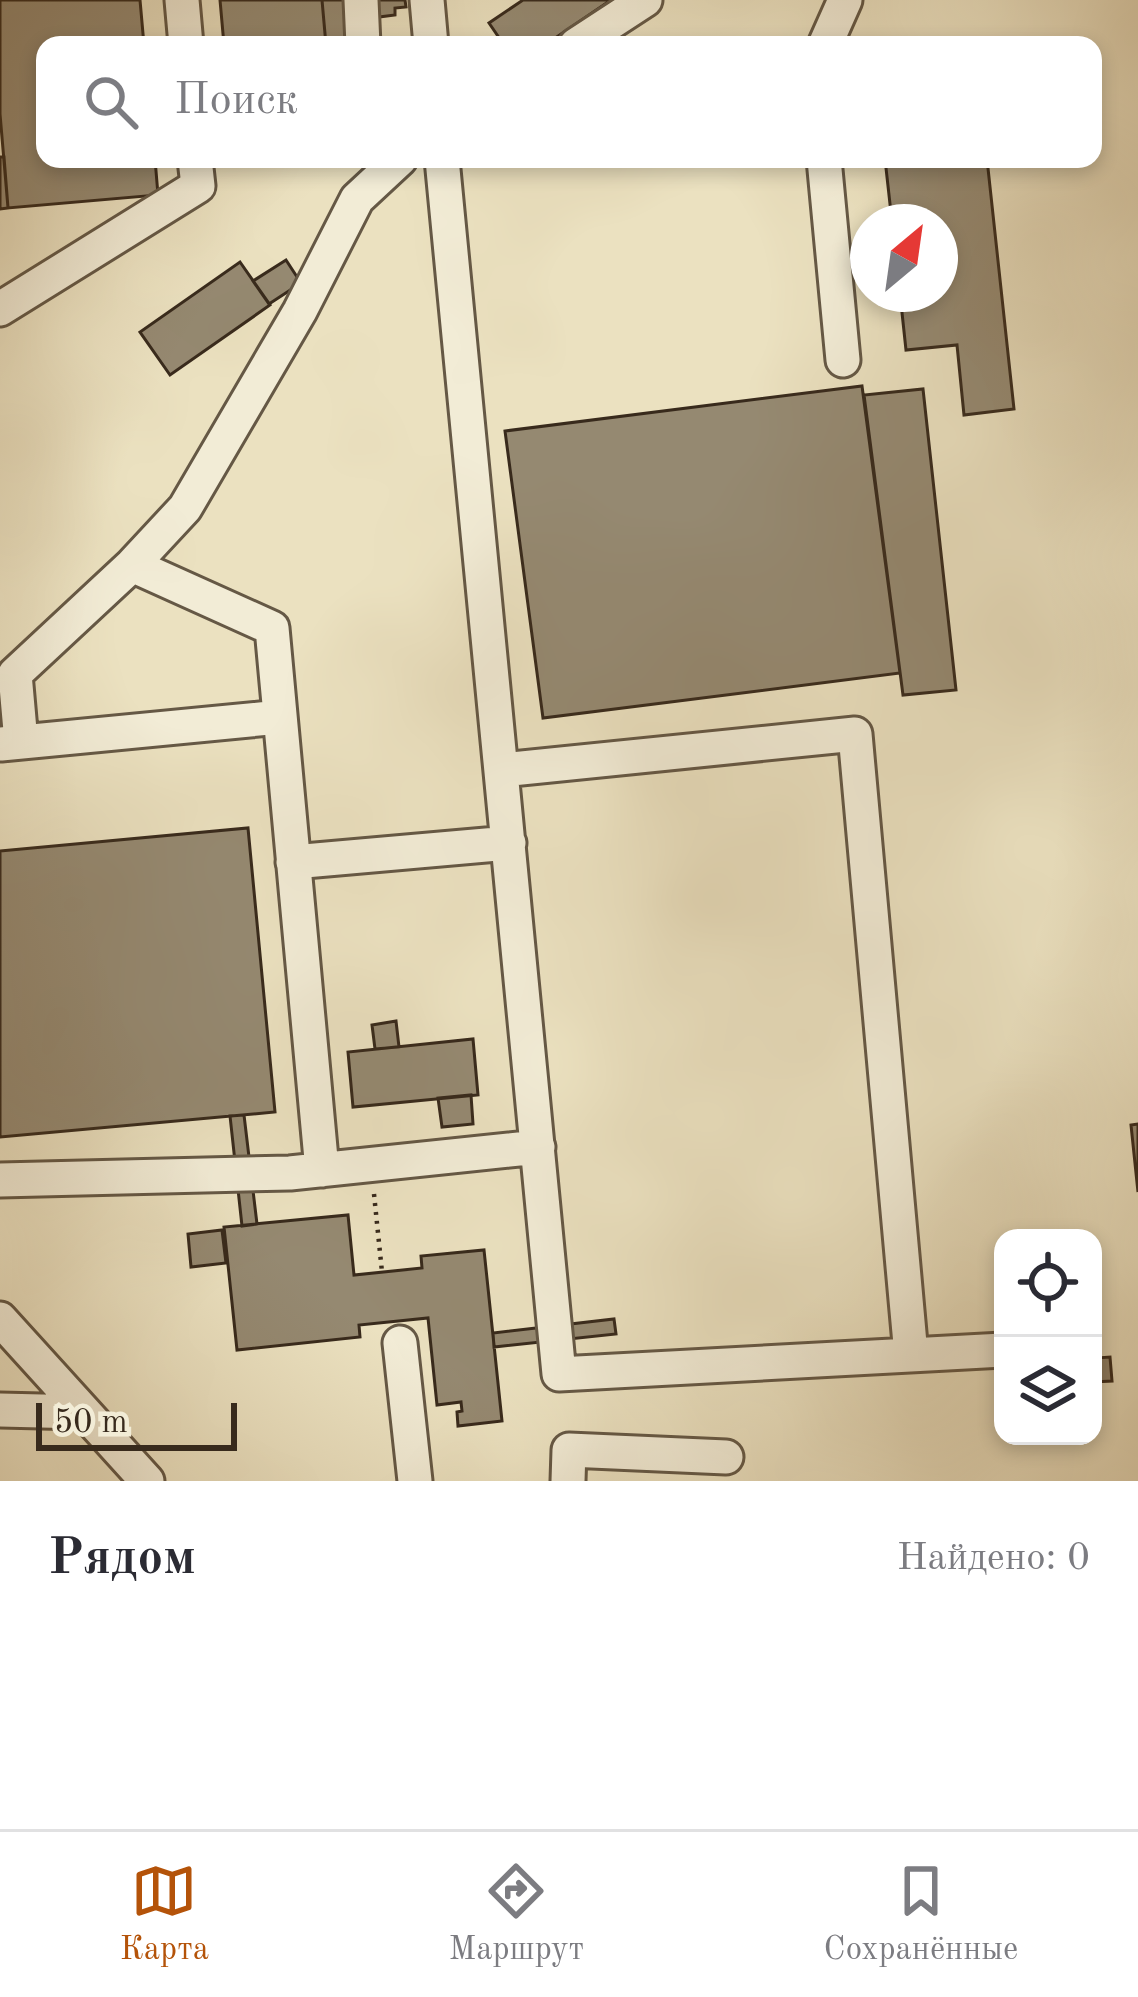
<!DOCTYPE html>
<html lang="ru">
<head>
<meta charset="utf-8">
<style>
  body { margin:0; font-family:"Old Standard TT",serif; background:#f2f2f3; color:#2b2b33 }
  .controls { position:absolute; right:36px; bottom:36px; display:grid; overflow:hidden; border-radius:24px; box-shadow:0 6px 18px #0003 }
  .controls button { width:108px; height:108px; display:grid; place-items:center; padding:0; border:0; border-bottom:3px solid #e1e1e2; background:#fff; color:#2b2b33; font:60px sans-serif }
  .compass { position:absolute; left:850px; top:204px; width:108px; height:108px; border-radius:50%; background:#fff; box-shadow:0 6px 18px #0003; rotate:29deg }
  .scale { position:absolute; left:36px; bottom:30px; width:201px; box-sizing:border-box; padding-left:12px; border:6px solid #382a1c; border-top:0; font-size:33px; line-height:42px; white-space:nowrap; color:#382a1c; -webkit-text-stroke:9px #f2ecd6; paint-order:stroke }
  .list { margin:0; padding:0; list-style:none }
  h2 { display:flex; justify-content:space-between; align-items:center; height:156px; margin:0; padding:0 48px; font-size:51px }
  h2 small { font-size:39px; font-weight:400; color:#7c7c81 }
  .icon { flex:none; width:66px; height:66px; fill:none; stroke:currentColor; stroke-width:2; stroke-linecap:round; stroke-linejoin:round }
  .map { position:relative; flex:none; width:1138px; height:1481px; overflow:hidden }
  .search { position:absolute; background:#fff; box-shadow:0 6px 18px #0003; left:36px; right:36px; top:36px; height:132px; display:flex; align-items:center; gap:30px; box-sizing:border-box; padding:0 42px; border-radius:24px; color:#7c7c81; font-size:45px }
  .sheet { height:348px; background:#fff }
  nav { display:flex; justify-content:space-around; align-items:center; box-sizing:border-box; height:168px; border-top:3px solid #e1e1e2; background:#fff; font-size:33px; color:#7c7c81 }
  nav a { display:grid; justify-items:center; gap:6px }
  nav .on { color:#b45309 }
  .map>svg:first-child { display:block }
  .building { fill:#958971; stroke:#382a1c; stroke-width:3 }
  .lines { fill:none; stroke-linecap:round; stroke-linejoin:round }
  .minor-casing { stroke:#655845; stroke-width:39 }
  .path { stroke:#382a1c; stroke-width:4.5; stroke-dasharray:3 6; stroke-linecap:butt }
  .minor { stroke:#f2ecd6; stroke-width:33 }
</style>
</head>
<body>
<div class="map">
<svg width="1138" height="1481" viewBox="0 0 1138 1481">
  <rect width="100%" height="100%" fill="#ebe1c0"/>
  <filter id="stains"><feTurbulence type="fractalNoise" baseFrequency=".00167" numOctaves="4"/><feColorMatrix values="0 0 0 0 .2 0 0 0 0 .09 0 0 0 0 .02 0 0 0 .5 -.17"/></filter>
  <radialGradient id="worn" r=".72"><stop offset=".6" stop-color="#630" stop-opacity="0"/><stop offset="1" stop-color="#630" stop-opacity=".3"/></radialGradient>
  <!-- building -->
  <path class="building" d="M0,0H140L144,45H45V159H155L158,195L8,208L0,114Z
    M220,0H322L326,45H224Z
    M322,0H347V45H326Z
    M377,0H405L406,7L395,8V15L379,17Z
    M523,0H611L545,45H504L489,23Z
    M0,157H4L8,208L0,209Z
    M885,159H987L1014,409L964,415L957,345L906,350L900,294H940V222H892Z
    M286,260L301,283L269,304L253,281Z
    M240,262L270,305L170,375L140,332Z
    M862,386L900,673L543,718L505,431Z
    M923,389L956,690L903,695L864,395Z
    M248,828L275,1112L0,1137V851Z
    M396,1021L399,1047L375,1049L372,1025Z
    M473,1039L478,1095L353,1107L348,1052Z
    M471,1095L473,1124L442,1127L438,1098Z
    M244,1115L257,1224L242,1226L230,1116Z
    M1138,1124V1192L1131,1125Z
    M348,1215L354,1275L422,1268L421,1256L484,1250L502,1421L458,1426L457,1412L462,1411L461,1402L437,1405L428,1318L359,1325L360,1337L237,1350L224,1227Z
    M222,1230L226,1263L191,1267L188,1234Z
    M614,1319L616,1334L494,1347L493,1333Z
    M1093,1349H1097V1358L1110,1357L1112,1381L1093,1382Z"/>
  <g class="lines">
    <!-- minor casing -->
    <g class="minor-casing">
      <path id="minor" d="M182,0L186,45
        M361,0L363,45
        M427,0L431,45
        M576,45L645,0
        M825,45L845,0
        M442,159L559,1374L1003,1350
        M824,159L843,360
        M0,309L198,186L195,159
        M132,565L272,628L322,1170
        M21,742L15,674L132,565L185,508L300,311L357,199L400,159
        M1,744L280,717
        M502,770L855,734L911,1355
        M293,862L509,843
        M0,1180L290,1173L538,1147
        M0,1319L147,1481
        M400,1343L415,1481
        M0,1410L83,1412
        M568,1481L569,1450L726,1457"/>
    </g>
    <!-- path -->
    <path class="path" d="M374,1194L382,1272"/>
    <!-- minor -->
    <use href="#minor" class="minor"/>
  </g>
  <rect width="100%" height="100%" filter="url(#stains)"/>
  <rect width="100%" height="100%" fill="url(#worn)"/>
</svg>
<div class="controls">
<button><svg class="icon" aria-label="locate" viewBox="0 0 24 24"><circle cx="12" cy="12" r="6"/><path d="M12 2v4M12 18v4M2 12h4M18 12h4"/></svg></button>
<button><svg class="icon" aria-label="layers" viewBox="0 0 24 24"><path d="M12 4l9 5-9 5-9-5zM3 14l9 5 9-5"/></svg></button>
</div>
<svg class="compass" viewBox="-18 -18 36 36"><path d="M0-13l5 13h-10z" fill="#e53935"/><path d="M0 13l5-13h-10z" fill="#7c7c81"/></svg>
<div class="scale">50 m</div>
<div class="search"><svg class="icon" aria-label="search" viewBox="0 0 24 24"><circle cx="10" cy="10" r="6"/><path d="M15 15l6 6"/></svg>Поиск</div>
</div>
<section class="sheet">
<h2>Рядом<small>Найдено: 0</small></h2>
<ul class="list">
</ul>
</section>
<nav>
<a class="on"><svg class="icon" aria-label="map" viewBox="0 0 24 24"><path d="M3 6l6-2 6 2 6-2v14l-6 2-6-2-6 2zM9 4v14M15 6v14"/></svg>Карта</a>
<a><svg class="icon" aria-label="directions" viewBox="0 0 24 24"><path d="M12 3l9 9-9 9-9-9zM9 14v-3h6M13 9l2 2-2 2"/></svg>Маршрут</a>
<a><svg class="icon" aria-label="saved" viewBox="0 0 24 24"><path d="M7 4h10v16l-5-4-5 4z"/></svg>Сохранённые</a>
</nav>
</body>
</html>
